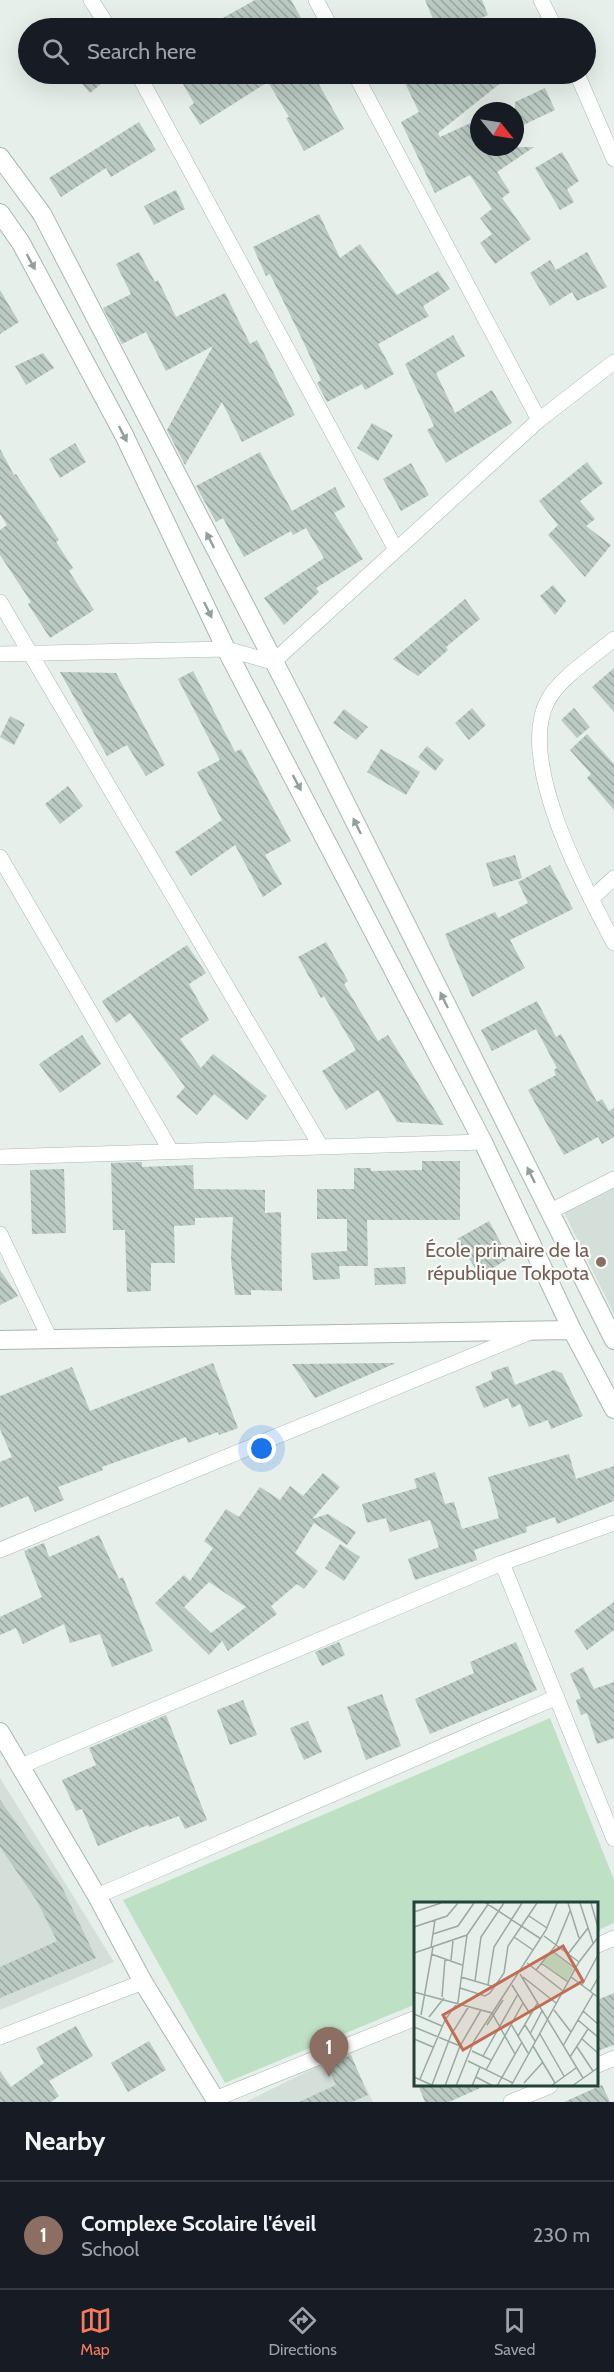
<!DOCTYPE html>
<html lang="en">
<head>
<meta charset="utf-8">
<style>
  body { margin:0; font-family:Cabin,sans-serif; background:#242831; color:#f1f3f6 }
  .compass { position:absolute; left:470px; top:102px; width:54px; height:54px; border-radius:50%; background:#171b24; box-shadow:0 6px 24px #0002; rotate:120deg }
  .you { position:absolute; left:262px; top:1449px; width:21px; height:21px; margin:-15px; border:4px solid #fff; border-radius:50%; background:#1a73e8; box-shadow:0 0 0 9px #1a73e833 }
  .badge { display:grid; place-items:center; width:39px; height:39px; border-radius:50%; background:#f77a5c; color:#fff; font-size:20px; font-weight:700 }
  .pin { position:absolute; translate:-50% -50px; filter:drop-shadow(0 2px 3px #0008) }
  .pin::after { content:''; position:absolute; top:32px; width:21px; height:18px; background:inherit; clip-path:polygon(0 0,100% 0,50% 100%) }
  .list { margin:0; padding:0; list-style:none }
  h2 { display:flex; justify-content:space-between; align-items:center; height:78px; margin:0; padding:0 24px; font-size:26px }
  h2 small { font-size:20px; font-weight:400; color:#9ea1a6 }
  .list li { display:grid; grid-template-columns:39px 1fr auto; gap:18px; align-items:center; box-sizing:border-box; height:108px; padding:0 24px; border-top:2px solid #363941 }
  .list b { display:block; font-size:22px; white-space:nowrap }
  .list p { margin:0; font-size:20px; white-space:nowrap; color:#9ea1a6 }
  .list em { font-size:20px; font-style:normal; color:#9ea1a6 }
  .icon { flex:none; width:33px; height:33px; fill:none; stroke:currentColor; stroke-width:2; stroke-linecap:round; stroke-linejoin:round }
  .map { position:relative; flex:none; width:614px; height:2102px; overflow:hidden }
  .search { position:absolute; background:#171b24; box-shadow:0 6px 24px #0002; left:18px; right:18px; top:18px; height:66px; display:flex; align-items:center; gap:15px; box-sizing:border-box; padding:0 21px; border-radius:33px; color:#9ea1a6; font-size:22px }
  .sheet { height:186px; background:#171b24 }
  nav { display:flex; justify-content:space-around; align-items:center; box-sizing:border-box; height:84px; border-top:2px solid #363941; background:#171b24; font-size:16px; color:#9ea1a6 }
  nav a { display:grid; justify-items:center; gap:3px }
  nav .on { color:#f77a5c }
  .map>svg:first-child { display:block }
  .built { fill:#d4dfd9 }
  .park { fill:#bee1c6 }
  .building { fill:url(#building-back-hatch); fill-rule:evenodd }
  .lines { fill:none; stroke-linecap:round; stroke-linejoin:round }
  .minor-casing { stroke:#a8b8b1; stroke-width:16 }
  .tertiary-casing { stroke:#a8b8b1; stroke-width:20 }
  .minor { stroke:#fff; stroke-width:15 }
  .tertiary { stroke:#fff; stroke-width:18 }
  .oneway { fill:#91a09c }
  .education-dot { fill:#8d6e63; stroke:#f7fbf9; stroke-width:2 }
  .labels { text-anchor:middle; stroke-width:4.5; stroke-linejoin:round; paint-order:stroke }
  .education-label { font-size:20px; fill:#785e54; stroke:#f7fbf9; text-anchor:end }
  .inset-road { fill:none; stroke:#98aaa3; stroke-width:1.5 }
  .view { fill:#c26c53; fill-opacity:0.15; stroke:#c26c53; stroke-width:3 }
  .inset-edge { fill:none; stroke:#234239; stroke-width:3 }
</style>
</head>
<body>
<div class="map">
<svg width="614" height="2102" viewBox="0 0 614 2102">
  <defs>
    <pattern id="building-back-hatch" width="6" height="6" patternUnits="userSpaceOnUse" patternTransform="scale(1.5)"><rect width="6" height="6" fill="#bbcac3"/><path d="M-1 5l2 2M0 0l6 6M5-1l2 2" fill="none" stroke="#98a69f"/></pattern>
  </defs>
  <rect width="100%" height="100%" fill="#e6efea"/>
  <!-- built -->
  <path class="built" d="M614,1187V1314L563,1210Z
    M0,1778L114,1962L0,2010Z
    M348,2051L373,2102H246Z"/>
  <!-- park -->
  <path class="park" d="M550,1718L614,1880V1923L598,1930V1904H416V2004L225,2083L123,1900Z"/>
  <!-- building -->
  <path class="building" d="M255,0H291L301,18L293,23L297,28H205Z
    M425,0H482L488,15L458,28H437Z
    M73,74H113L90,93Z
    M177,74H313L344,129L304,151L286,118L289,117L268,82L200,125L189,107L194,103Z
    M418,74H512L438,133L440,137L475,121L479,129V147H534L497,172L510,192L502,198L531,239L495,264L480,243L492,234L480,218L492,209L470,175L435,193L401,122L419,112L404,81Z
    M545,88L555,110L515,129V102Z
    M139,122L156,150L111,177L106,168L61,197L49,178Z
    M562,152L579,181L567,189L574,202L560,210L535,168Z
    M176,190L185,209L154,225L144,206Z
    M319,214L340,258L360,244L397,295L438,271L450,289L423,306L429,316L378,344L394,374L365,390L362,384L327,402L317,383L321,380L303,341L270,274L266,276L253,247Z
    M139,252L155,282L158,280L176,317L225,293L250,344L257,340L295,415L242,442L222,402L185,465L167,430L213,346L166,371L146,332L122,344L103,308L131,294L116,264Z
    M587,252L607,287L577,301L572,292L550,306L530,273L550,260L556,270Z
    M0,290L19,322L0,334Z
    M453,335L465,356L436,373L455,413L492,390L512,423L446,463L427,430L434,426L405,364Z
    M43,353L54,368L26,385L15,366Z
    M372,423L393,435L378,461L357,448Z
    M75,443L86,462L60,478L49,459Z
    M0,449L14,475L16,474L59,540L56,542L73,568L69,571L94,610L50,638L28,604L31,602L0,555V530L7,525L0,514Z
    M260,452L292,511L335,487L345,507L334,513L363,559L316,588L319,592L284,625L264,598L324,558L306,528L293,535L291,531L244,557L223,518L216,522L196,486Z
    M587,462L603,483L580,501L595,519L586,526L611,545L585,577L548,535L558,525L539,501Z
    M411,463L429,495L401,511L383,479Z
    M553,585L566,601L555,615L540,596Z
    M465,599L480,619L446,647L448,650L418,676L393,659Z
    M614,668V712L592,687Z
    M193,671L235,752L241,749L291,841L265,855L282,884L263,897L235,845L191,876L175,852L222,820L197,772L220,760L178,679Z
    M60,672L116,673L165,765L146,776L127,745L107,756Z
    M472,708L486,725L469,740L455,723Z
    M574,708L590,727L577,738L561,720Z
    M344,709L368,727L356,740L333,723Z
    M10,716L25,724L14,745L0,737Z
    M587,734L614,764V810L587,778L591,774L570,750Z
    M427,746L444,760L435,771L418,757Z
    M381,749L420,772L406,795L367,772Z
    M68,786L83,806L60,824L45,804Z
    M515,855L522,878L493,887L486,863Z
    M550,865L573,909L510,940L525,968L472,997L445,934L495,912L498,918L528,903L518,882Z
    M326,942L348,981L344,984L378,1041L388,1035L444,1125L397,1122L378,1090L346,1110L322,1071L356,1050L324,996L321,998L298,957Z
    M187,945L206,973L189,984L209,1020L180,1039L201,1068L213,1054L267,1096L247,1120L214,1094L197,1115L176,1097L185,1087L130,1013L116,1023L102,1001Z
    M537,1001L556,1037L561,1034L597,1102L602,1099L609,1111L614,1108V1137L602,1144L598,1137L564,1155L528,1090L556,1075L554,1070L557,1068L536,1029L492,1051L481,1030Z
    M82,1035L101,1064L60,1093L39,1064Z
    M422,1161H460V1220H367L368,1266H339L340,1279L313,1280L311,1253L347,1251V1219H317V1189H354V1168H371V1171L422,1170Z
    M142,1162V1167L193,1165L194,1189L265,1190V1213L281,1212L282,1291L251,1290V1295H235L231,1259L233,1217L195,1218V1225L174,1226L175,1263H151V1291L127,1292L125,1230H113L111,1163Z
    M64,1169L66,1233L32,1234L30,1170Z
    M489,1221L509,1258L480,1276L457,1239Z
    M405,1267L406,1284L375,1285L374,1268Z
    M0,1270L18,1296L0,1305Z
    M213,1363L238,1428L219,1435L218,1432L188,1443L186,1437L102,1467L103,1470L58,1487L64,1500L35,1512L28,1496L0,1508V1462L12,1457L0,1429V1396L72,1367L90,1411Z
    M396,1363L315,1398L292,1364Z
    M508,1366L515,1385L554,1370L562,1373L583,1416L551,1429L548,1420L529,1427L520,1404L512,1408L508,1398L484,1408L475,1387L493,1379L491,1372Z
    M569,1454L576,1479L614,1466V1501L557,1524L555,1517L526,1527L527,1532L474,1550L477,1560L415,1580L408,1559L439,1547L430,1520L390,1532L386,1518L367,1523L362,1504L417,1488L414,1479L435,1472L445,1504L454,1502L462,1529L499,1518L488,1477Z
    M323,1473L340,1487L312,1519L328,1514L356,1532L347,1545L314,1523L295,1553L318,1571L304,1589L297,1584L271,1606L277,1614L228,1651L222,1641L209,1655L155,1603L184,1575L190,1581L213,1548L204,1541L226,1509L239,1517L260,1487L280,1500L290,1486L303,1496ZM209,1582L246,1607L211,1633L184,1607Z
    M99,1535L119,1579L123,1577L153,1651L112,1667L100,1634L70,1643L64,1624L23,1644L16,1628L0,1635V1617L42,1597L24,1551L44,1543L49,1557Z
    M340,1544L360,1557L344,1581L325,1568Z
    M614,1602V1630L587,1650L574,1631Z
    M339,1642L345,1655L322,1666L315,1652Z
    M516,1642L537,1690L430,1734L415,1699L474,1673L470,1662Z
    M583,1667L594,1689L614,1682V1738L597,1744L587,1713L581,1715L576,1700L581,1698L570,1674Z
    M382,1694L401,1746L366,1760L347,1707Z
    M243,1700L257,1735L230,1745L217,1710Z
    M166,1715L207,1820L185,1829L179,1816L149,1827L148,1825L98,1846L82,1809L76,1811L62,1780L96,1765L89,1748Z
    M308,1721L322,1752L304,1760L290,1728Z
    M0,1800L61,1885L96,1958L0,1998V1967L57,1941L37,1901L0,1847Z
    M614,1993V2045L597,2051V2000Z
    M76,2026L93,2056L49,2081L59,2096L51,2102H0V2071L11,2087L44,2063L36,2048Z
    M149,2041L166,2070L128,2092L111,2063Z
    M351,2055L368,2095L352,2102H299L336,2085L327,2065Z
    M418,2085H487L449,2102H425Z
    M602,2085L610,2102H564Z"/>
  <g class="lines">
    <!-- minor casing -->
    <g class="minor-casing">
      <path id="minor" d="M91,0L109,28
        M316,0L331,28
        M541,0L555,28
        M138,74L395,548
        M355,74L539,420
        M577,74L614,159
        M0,602L320,1145
        M614,639C595,655 557,680 547,702C517,762 584,887 614,943
        M0,654L226,649L273,662L539,420L614,362
        M0,857L171,1151
        M591,899L614,878
        M0,1157L483,1142
        M549,1212L614,1179
        M0,1234L50,1339
        M0,1550L528,1333
        M502,1563L614,1839
        M21,1766L502,1563L614,1523
        M97,1896L557,1697
        M598,1945L614,1938
        M0,2037L143,1982
        M598,2065L614,2058
        M215,2099L416,2018
        M511,2102L550,2086"/>
    </g>
    <!-- tertiary casing -->
    <g class="tertiary-casing">
      <path id="tertiary" d="M0,157L42,214L296,704L614,1340
        M0,213L21,243L124,435L226,649L483,1142L572,1330L614,1409
        M0,1340L572,1330
        M0,1732L97,1896L143,1982L217,2102"/>
    </g>
    <!-- minor -->
    <use href="#minor" class="minor"/>
    <!-- tertiary -->
    <use href="#tertiary" class="tertiary"/>
  </g>
  <!-- one-way arrows -->
  <defs><path id="oneway-solid" d="M-6-.8H1V-3.2L6.5 0L1 3.2V.8H-6Z" transform="scale(1.5)"/></defs>
  <g class="oneway">
    <use href="#oneway-solid" transform="translate(31 262) rotate(62)"/>
    <use href="#oneway-solid" transform="translate(123 434) rotate(63)"/>
    <use href="#oneway-solid" transform="translate(210 540) rotate(-117)"/>
    <use href="#oneway-solid" transform="translate(208 610) rotate(64)"/>
    <use href="#oneway-solid" transform="translate(297 783) rotate(62)"/>
    <use href="#oneway-solid" transform="translate(357 826) rotate(-116)"/>
    <use href="#oneway-solid" transform="translate(444 1000) rotate(-116)"/>
    <use href="#oneway-solid" transform="translate(531 1175) rotate(-116)"/>
  </g>
  <!-- markers -->
  <circle class="education-dot" cx="601" cy="1262" r="6"/>
  <g class="labels">
    <!-- education labels -->
    <g class="education-label">
      <text x="589" y="1257">École primaire de la<tspan x="589" dy="23">république Tokpota</tspan></text>
    </g>
  </g>
  <!-- overview -->
  <g transform="translate(414 1902)">
    <rect width="184" height="184" fill="#e6efea"/>
    <path d="M138,49L160,67L153,79L129,61Z" fill="#bee1c6"/>
    <path class="inset-road" d="M72,1L127,37M154,1L165,36M166,1L179,41M177,1L185,29M0,10L27,1M115,14L133,26M0,25L33,14L44,1M19,32L44,24L60,1M130,34L165,60M100,35L119,48M17,45L21,18M137,48L162,67M0,51L53,33L75,1M17,52L48,63M154,52L174,26M37,58L39,39M113,61L149,89M127,61L154,80M122,68L142,43L156,9M106,72L169,176M47,75L81,85M109,75L142,101M157,75L185,96M61,79L67,35L90,1M74,83L80,45L108,1M98,83L116,112M168,83L185,51M46,86L71,94L76,91L90,71L94,44L123,1M0,90L78,111L101,152M176,90L185,74M28,95L31,57M140,108L157,130M169,109L185,123M0,112L28,124M7,113L19,45M15,115L30,96M164,118L185,136M97,122L114,151M73,123L89,98M111,123L121,139M0,125L46,144M116,132L128,109M126,132L150,174M104,134L123,102M0,137L19,145M168,137L185,152M119,144L141,181M149,144L179,92M163,145L179,169M58,149L77,158M69,154L104,92M156,155L174,127M54,159L99,181M72,168L109,101M0,175L20,184M62,175L79,184M6,177L31,118L44,100L53,33M110,181L129,160M18,183L37,133L55,104M31,184L46,144L67,108M42,184L60,139L132,28L143,1M58,184L66,165M83,184L108,140M97,184L165,60L185,34M137,184L162,166M158,184L185,165"/>
    <path class="view" d="M149,44L169,79L49,148L29,113Z"/>
    <rect width="184" height="184" class="inset-edge"/>
  </g>
</svg>
<svg class="compass" viewBox="-18 -18 36 36"><path d="M0-13l5 13h-10z" fill="#e53935"/><path d="M0 13l5-13h-10z" fill="#9ea1a6"/></svg>
<div class="you"></div>
<div class="pin badge" style="left:329px;top:2077px;background:#8d6e63">1</div>
<div class="search"><svg class="icon" aria-label="search" viewBox="0 0 24 24"><circle cx="10" cy="10" r="6"/><path d="M15 15l6 6"/></svg>Search here</div>
</div>
<section class="sheet">
<h2>Nearby<small></small></h2>
<ul class="list">
<li><span class="badge" style="background:#8d6e63">1</span><div><b>Complexe Scolaire l'éveil</b><p>School</p></div><em>230 m</em></li>
</ul>
</section>
<nav>
<a class="on"><svg class="icon" aria-label="map" viewBox="0 0 24 24"><path d="M3 6l6-2 6 2 6-2v14l-6 2-6-2-6 2zM9 4v14M15 6v14"/></svg>Map</a>
<a><svg class="icon" aria-label="directions" viewBox="0 0 24 24"><path d="M12 3l9 9-9 9-9-9zM9 14v-3h6M13 9l2 2-2 2"/></svg>Directions</a>
<a><svg class="icon" aria-label="saved" viewBox="0 0 24 24"><path d="M7 4h10v16l-5-4-5 4z"/></svg>Saved</a>
</nav>
</body>
</html>
